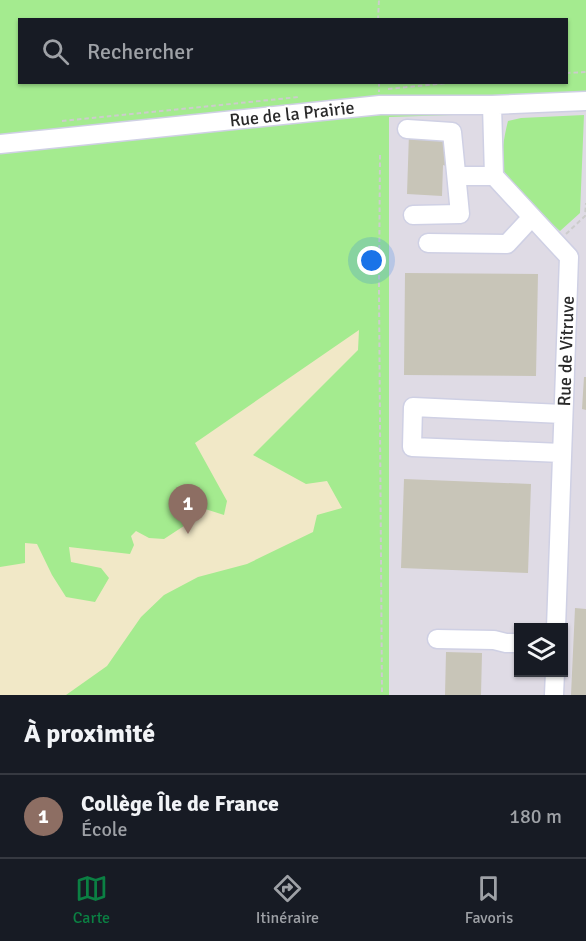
<!DOCTYPE html>
<html lang="fr">
<head>
<meta charset="utf-8">
<style>
  body { margin:0; font-family:Signika,sans-serif; background:#20242c; color:#f1f3f6 }
  .controls { position:absolute; right:18px; bottom:18px; display:grid; overflow:hidden; border-radius:0px; box-shadow:0 2px 4px #0004 }
  .controls button { width:54px; height:54px; display:grid; place-items:center; padding:0; border:0; border-bottom:2px solid #363941; background:#171b24; color:#f1f3f6; font:30px sans-serif }
  .you { position:absolute; left:372px; top:261px; width:21px; height:21px; margin:-15px; border:4px solid #fff; border-radius:50%; background:#1a73e8; box-shadow:0 0 0 9px #1a73e833 }
  .badge { display:grid; place-items:center; width:39px; height:39px; border-radius:50%; background:#0b8043; color:#fff; font-size:20px; font-weight:700 }
  .pin { position:absolute; translate:-50% -50px; filter:drop-shadow(0 2px 3px #0008) }
  .pin::after { content:''; position:absolute; top:32px; width:21px; height:18px; background:inherit; clip-path:polygon(0 0,100% 0,50% 100%) }
  .list { margin:0; padding:0; list-style:none }
  h2 { display:flex; justify-content:space-between; align-items:center; height:78px; margin:0; padding:0 24px; font-size:26px }
  h2 small { font-size:20px; font-weight:400; color:#9ea1a6 }
  .list li { display:grid; grid-template-columns:39px 1fr auto; gap:18px; align-items:center; box-sizing:border-box; height:84px; padding:0 24px; border-top:2px solid #363941 }
  .list b { display:block; font-size:22px; white-space:nowrap }
  .list p { margin:0; font-size:20px; white-space:nowrap; color:#9ea1a6 }
  .list em { font-size:20px; font-style:normal; color:#9ea1a6 }
  .icon { flex:none; width:33px; height:33px; fill:none; stroke:currentColor; stroke-width:2; stroke-linecap:round; stroke-linejoin:round }
  .map { position:relative; flex:none; width:586px; height:695px; overflow:hidden }
  .search { position:absolute; background:#171b24; box-shadow:0 2px 4px #0004; left:18px; right:18px; top:18px; height:66px; display:flex; align-items:center; gap:15px; box-sizing:border-box; padding:0 21px; border-radius:0px; color:#9ea1a6; font-size:22px }
  .sheet { height:162px; background:#171b24 }
  nav { display:flex; justify-content:space-around; align-items:center; box-sizing:border-box; height:84px; border-top:2px solid #363941; background:#171b24; font-size:16px; color:#9ea1a6 }
  nav a { display:grid; justify-items:center; gap:3px }
  nav .on { color:#0b8043 }
  .map>svg:first-child { display:block }
  .industrial { fill:#dfdbe5; fill-rule:evenodd }
  .education { fill:#f1e8c7 }
  .green { fill:#a4eb8f; fill-rule:evenodd }
  .building { fill:#c8c5b8 }
  .lines { fill:none; stroke-linecap:round; stroke-linejoin:round }
  .minor-casing { stroke:#cfd0e4; stroke-width:21 }
  .path { stroke:#ccc; stroke-width:2; stroke-dasharray:4.5 3; stroke-linecap:butt }
  .minor { stroke:#fff; stroke-width:18 }
  .labels { text-anchor:middle; stroke-width:4.5; stroke-linejoin:round; paint-order:stroke }
  .street-label { font-size:18px; fill:#292929; stroke:#fff }
</style>
</head>
<body>
<div class="map">
<svg width="586" height="695" viewBox="0 0 586 695">
  <rect width="100%" height="100%" fill="#ede7d9"/>
  <!-- industrial -->
  <path class="industrial" d="M586,111V695H389V116ZM518,628H564V672H518Z"/>
  <!-- education -->
  <path class="education" d="M369,115L375,695H0V153Z"/>
  <!-- green -->
  <path class="green" d="M0,0H586V111L389,117V695H66L107,666L141,617L164,595L198,577L247,564L313,532L317,515L342,508L327,481L306,484L253,455L358,350L359,330L195,443L227,501L224,515L199,507L193,520L164,539L149,538L136,531L131,536L134,545L130,554L69,547L71,562L101,568L109,578L95,602L66,597L52,575L37,544L25,543V563L0,567ZM20,20H566V82H20Z
    M584,115L580,213L560,231C546,218 510,189 503,173C499,164 505,132 508,121L521,118Z"/>
  <!-- building -->
  <path class="building" d="M409,133L447,134L446,166L443,165L442,196L407,194Z
    M405,273L538,274L536,376L404,375Z
    M584,377H586V410L582,409Z
    M404,479L531,484L528,573L401,568Z
    M575,608L586,609V695H571Z
    M446,652L482,653L481,695H445Z"/>
  <g class="lines">
    <!-- minor casing -->
    <g class="minor-casing">
      <path id="minor" d="M492,105L494,176L569,257L556,628
        M407,129L452,132L460,214L413,215
        M0,144L380,105H492L586,101
        M457,176H494
        M428,243L507,244L532,217
        M562,453L412,447L413,407L563,414
        M437,639L494,640L506,643H518
        M554,695L555,672"/>
    </g>
    <!-- path -->
    <path class="path" d="M378,20L379,0
      M566,73L586,72
      M379,82V92
      M388,89L457,82
      M62,121L299,97
      M380,155L379,289L382,695
      M566,234L585,216L586,203"/>
    <!-- minor -->
    <use href="#minor" class="minor"/>
  </g>
  <g class="labels">
    <!-- street labels -->
    <g class="street-label">
      <text transform="translate(292 114) rotate(-6)" y="6">Rue de la Prairie</text>
      <text transform="translate(566 351) rotate(-88)" y="6">Rue de Vitruve</text>
    </g>
  </g>
</svg>
<div class="controls">
<button><svg class="icon" aria-label="layers" viewBox="0 0 24 24"><path d="M12 4l9 5-9 5-9-5zM3 14l9 5 9-5"/></svg></button>
</div>
<div class="you"></div>
<div class="pin badge" style="left:188px;top:534px;background:#8d6e63">1</div>
<div class="search"><svg class="icon" aria-label="search" viewBox="0 0 24 24"><circle cx="10" cy="10" r="6"/><path d="M15 15l6 6"/></svg>Rechercher</div>
</div>
<section class="sheet">
<h2>À proximité<small></small></h2>
<ul class="list">
<li><span class="badge" style="background:#8d6e63">1</span><div><b>Collège Île de France</b><p>École</p></div><em>180 m</em></li>
</ul>
</section>
<nav>
<a class="on"><svg class="icon" aria-label="map" viewBox="0 0 24 24"><path d="M3 6l6-2 6 2 6-2v14l-6 2-6-2-6 2zM9 4v14M15 6v14"/></svg>Carte</a>
<a><svg class="icon" aria-label="directions" viewBox="0 0 24 24"><path d="M12 3l9 9-9 9-9-9zM9 14v-3h6M13 9l2 2-2 2"/></svg>Itinéraire</a>
<a><svg class="icon" aria-label="saved" viewBox="0 0 24 24"><path d="M7 4h10v16l-5-4-5 4z"/></svg>Favoris</a>
</nav>
</body>
</html>
